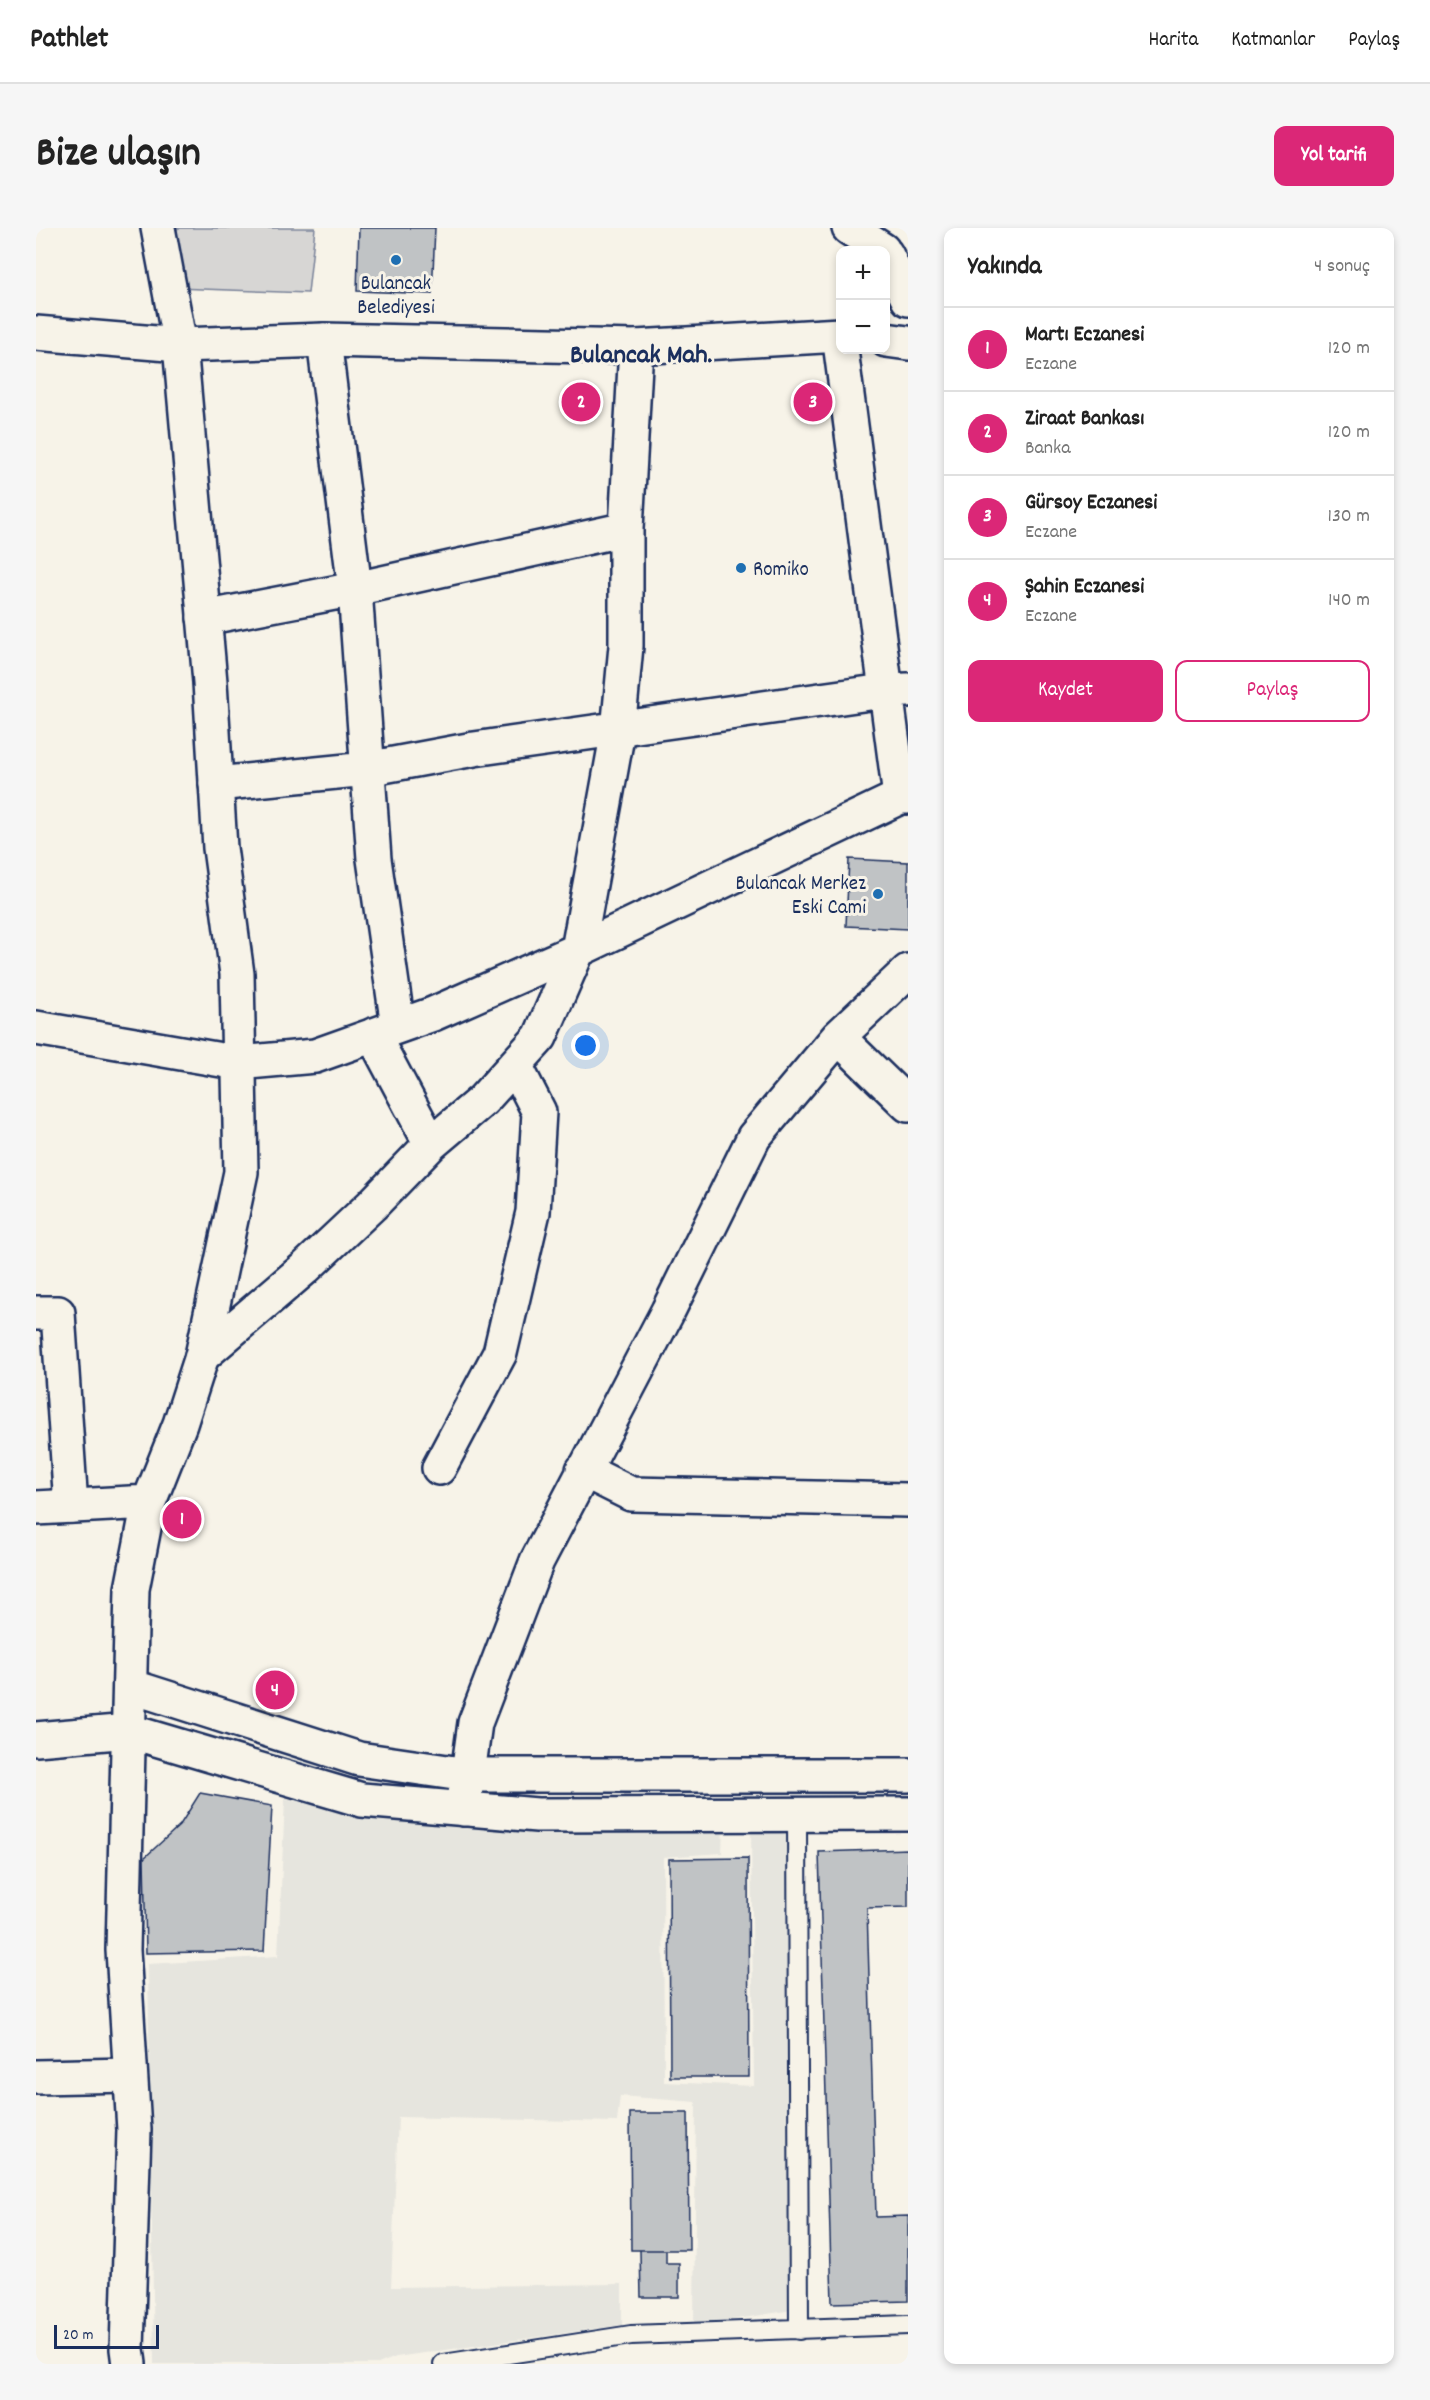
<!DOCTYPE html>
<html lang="tr">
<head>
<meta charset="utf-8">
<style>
  body { margin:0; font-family:Dekko,sans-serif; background:#f6f6f6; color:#222 }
  .controls { position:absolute; right:18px; top:18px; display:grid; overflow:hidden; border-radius:12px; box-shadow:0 3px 9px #0003 }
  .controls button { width:54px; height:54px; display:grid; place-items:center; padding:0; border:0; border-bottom:2px solid #e0e0e0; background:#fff; color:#222; font:30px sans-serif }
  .scale { position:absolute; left:18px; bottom:15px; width:105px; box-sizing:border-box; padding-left:6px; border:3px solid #1b2f5e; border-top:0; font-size:16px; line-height:21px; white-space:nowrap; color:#1b2f5e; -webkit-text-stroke:4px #f7f3e8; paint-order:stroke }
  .you { position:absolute; left:550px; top:818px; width:21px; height:21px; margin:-15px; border:4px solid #fff; border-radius:50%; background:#1a73e8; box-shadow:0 0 0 9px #1a73e833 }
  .badge { display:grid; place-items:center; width:39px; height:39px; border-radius:50%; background:#db2777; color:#fff; font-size:20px; font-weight:700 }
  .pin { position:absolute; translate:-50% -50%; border:3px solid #fff; box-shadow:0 2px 6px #0006 }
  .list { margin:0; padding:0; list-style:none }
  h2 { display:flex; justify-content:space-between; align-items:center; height:78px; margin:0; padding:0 24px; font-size:26px }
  h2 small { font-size:20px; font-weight:400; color:#767676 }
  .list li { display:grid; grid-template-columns:39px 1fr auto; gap:18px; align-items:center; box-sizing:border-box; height:84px; padding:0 24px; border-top:2px solid #e0e0e0 }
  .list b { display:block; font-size:22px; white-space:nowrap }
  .list p { margin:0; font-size:20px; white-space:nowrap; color:#767676 }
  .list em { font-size:20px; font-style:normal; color:#767676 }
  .actions { display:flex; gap:12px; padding:18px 24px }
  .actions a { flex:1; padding:14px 0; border:2px solid #db2777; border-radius:12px; text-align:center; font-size:21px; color:#db2777 }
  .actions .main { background:#db2777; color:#fff }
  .map { position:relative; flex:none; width:872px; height:2136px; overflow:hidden; border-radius:12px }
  header { display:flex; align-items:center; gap:36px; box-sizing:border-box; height:84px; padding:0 30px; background:#fff; border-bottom:2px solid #e0e0e0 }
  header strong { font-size:28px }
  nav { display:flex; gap:33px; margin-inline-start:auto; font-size:21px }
  .intro { display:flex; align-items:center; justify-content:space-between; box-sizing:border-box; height:144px; padding:0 36px }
  h1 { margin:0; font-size:42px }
  .button { padding:15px 27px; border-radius:12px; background:#db2777; color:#fff; font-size:21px; font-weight:700 }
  main { display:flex; gap:36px; padding:0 36px }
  aside { flex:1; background:#fff; border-radius:12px; box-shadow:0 3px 9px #0003 }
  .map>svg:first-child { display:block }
  .built { fill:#e6e5de }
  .green { fill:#d7d6d4; stroke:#798299; stroke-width:1.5 }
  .building { fill:#c0c3c5; stroke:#1b2f5e; stroke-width:1.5 }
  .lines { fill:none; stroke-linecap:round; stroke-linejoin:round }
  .service-casing { stroke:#1b2f5e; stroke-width:22 }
  .minor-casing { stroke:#1b2f5e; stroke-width:38 }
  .tertiary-casing { stroke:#1b2f5e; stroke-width:38 }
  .service { stroke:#f7f3e8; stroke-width:18 }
  .minor { stroke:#f7f3e8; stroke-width:33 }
  .tertiary { stroke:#f7f3e8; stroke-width:33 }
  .poi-dot { fill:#1f6fb2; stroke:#f7f3e8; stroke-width:2 }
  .labels { text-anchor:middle; stroke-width:6; stroke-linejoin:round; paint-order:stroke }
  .poi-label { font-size:21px; fill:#1b2f5e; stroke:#f7f3e8 }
  .district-label { font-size:27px; font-weight:bold; fill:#1b2f5e; stroke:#f7f3e8 }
</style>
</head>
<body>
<header>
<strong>Pathlet</strong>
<nav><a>Harita</a><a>Katmanlar</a><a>Paylaş</a></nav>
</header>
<div class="intro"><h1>Bize ulaşın</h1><a class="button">Yol tarifi</a></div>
<main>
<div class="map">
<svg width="872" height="2136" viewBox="0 0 872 2136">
  <rect width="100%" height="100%" fill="#f7f3e8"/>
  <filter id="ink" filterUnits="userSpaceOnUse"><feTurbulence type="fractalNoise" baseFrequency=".0167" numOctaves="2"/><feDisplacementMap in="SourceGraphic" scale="12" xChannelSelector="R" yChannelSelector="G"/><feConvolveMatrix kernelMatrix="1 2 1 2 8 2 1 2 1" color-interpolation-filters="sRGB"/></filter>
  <g filter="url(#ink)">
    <!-- built -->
    <path class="built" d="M249,1571L327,1585L687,1598L686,1625L627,1629L628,1854L718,1858L715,1600L763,1608L762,2081L658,2098L660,1874L584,1868L581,1894L362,1889L355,2059L586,2056V2097L360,2129L342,2136H118L112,1736L242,1728Z"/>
    <!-- green -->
    <path class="green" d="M141,0H279L272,65L139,60Z"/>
    <!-- building -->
    <path class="building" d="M323,0H399L396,66L321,63Z
      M813,631L872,634V701L810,698Z
      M164,1565L236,1578L228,1723L110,1725L108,1630L144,1597Z
      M872,1621V1679L831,1680L840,1989L872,1988V2073L796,2075L783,1624Z
      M712,1630L713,1849H634L633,1631Z
      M594,1885H652L653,2022H595Z
      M604,2022H630V2035H643V2069H605Z"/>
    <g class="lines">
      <!-- service casing -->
      <g class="service-casing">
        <path id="service" d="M761,1586L763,2102
          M407,2136L595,2107L872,2097"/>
      </g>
      <!-- minor casing -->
      <g class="minor-casing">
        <path id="minor" d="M813,0L847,22
          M850,26L872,71
          M0,105L144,117
          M288,112L319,361L338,631L362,798
          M805,122L864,569
          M168,390L319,361L590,301
          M180,556L331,541L438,521L848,463L872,462
          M0,800L203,835L279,828L397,786L542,722L864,569H872
          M337,807L395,916
          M802,809L872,877
          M0,1085H22L35,1278
          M166,1128L269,1040L336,977L395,916L447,872L504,809L542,722L582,503L590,418V301L600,119
          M403,1240L464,1125L497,984L503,884L479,837
          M547,1242L595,1266L872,1272
          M94,1458L323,1531L432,1547H872
          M0,1511L93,1503L326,1572L501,1587L872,1586
          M427,1581L439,1495L501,1333L632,1083L718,909L802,809L872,743
          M0,1849L94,1847"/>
      </g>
      <!-- tertiary casing -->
      <g class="tertiary-casing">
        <path id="tertiary" d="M850,112L872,115
          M144,117L288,112L600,119L804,107
          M0,1280L113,1274
          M93,2136L91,2121L98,1902L87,1722L96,1361L113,1274L144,1196L166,1128L205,944L201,746L184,620L174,454L144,117L122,0"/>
      </g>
      <!-- service -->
      <use href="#service" class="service"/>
      <!-- minor -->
      <use href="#minor" class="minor"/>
      <!-- tertiary -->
      <use href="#tertiary" class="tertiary"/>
    </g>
  </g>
  <!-- markers -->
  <g class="poi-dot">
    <circle cx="360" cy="32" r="6"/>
    <circle cx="705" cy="340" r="6"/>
    <circle cx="842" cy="666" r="6"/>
  </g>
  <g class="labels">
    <!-- poi labels -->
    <g class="poi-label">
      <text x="360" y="61">Bulancak<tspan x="360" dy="24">Belediyesi</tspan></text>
      <text x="717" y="347" text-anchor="start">Romiko</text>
      <text x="830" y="661" text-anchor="end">Bulancak Merkez<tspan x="830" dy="24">Eski Cami</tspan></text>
    </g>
    <!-- district labels -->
    <g class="district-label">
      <text x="605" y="134">Bulancak Mah.</text>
    </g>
  </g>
</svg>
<div class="controls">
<button>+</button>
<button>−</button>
</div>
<div class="scale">20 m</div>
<div class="you"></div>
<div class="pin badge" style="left:146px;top:1291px">1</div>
<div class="pin badge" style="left:545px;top:174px">2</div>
<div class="pin badge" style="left:777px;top:174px">3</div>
<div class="pin badge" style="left:239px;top:1462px">4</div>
</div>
<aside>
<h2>Yakında<small>4 sonuç</small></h2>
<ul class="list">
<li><span class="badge">1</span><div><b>Martı Eczanesi</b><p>Eczane</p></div><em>120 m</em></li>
<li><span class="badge">2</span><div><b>Ziraat Bankası</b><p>Banka</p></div><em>120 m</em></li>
<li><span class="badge">3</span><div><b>Gürsoy Eczanesi</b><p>Eczane</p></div><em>130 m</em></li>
<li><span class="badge">4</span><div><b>Şahin Eczanesi</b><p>Eczane</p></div><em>140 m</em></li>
</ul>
<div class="actions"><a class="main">Kaydet</a><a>Paylaş</a></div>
</aside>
</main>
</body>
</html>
